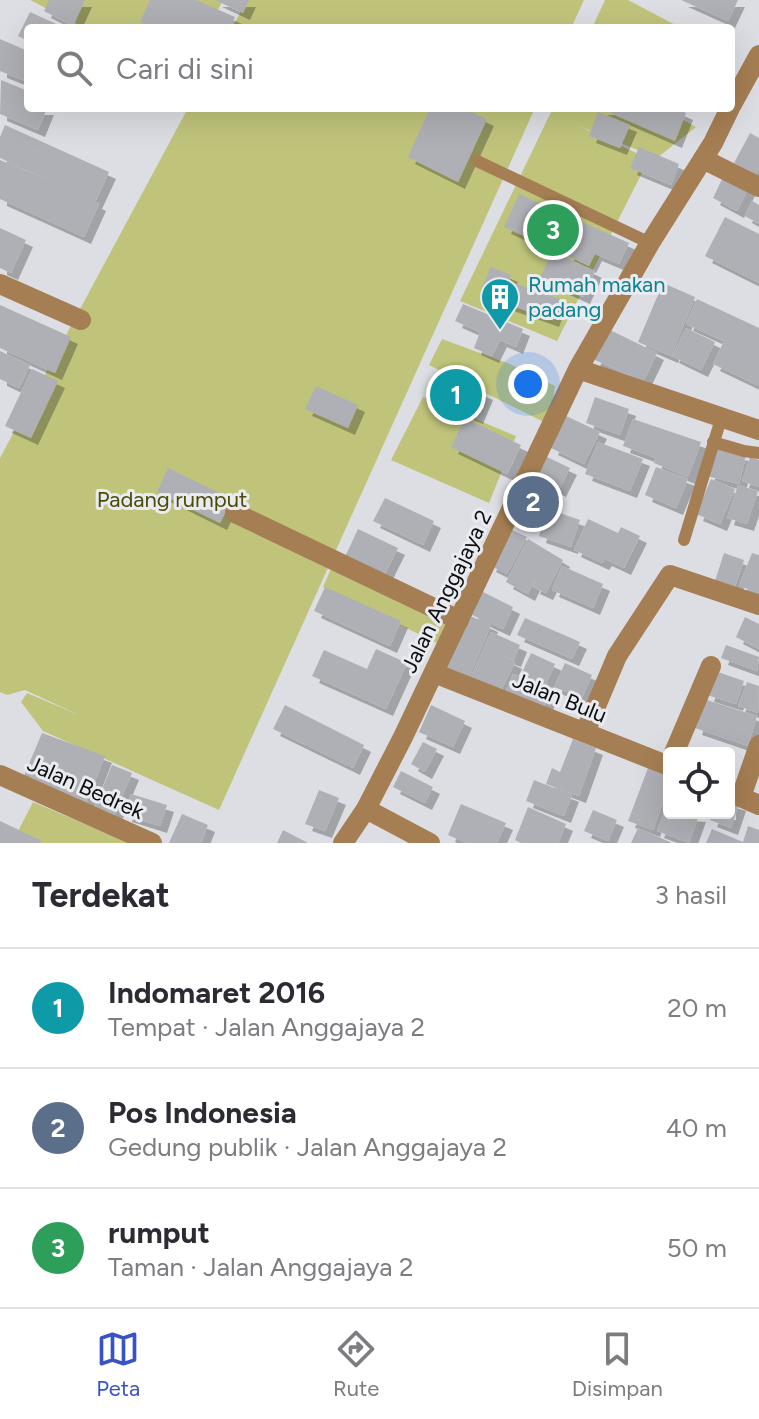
<!DOCTYPE html>
<html lang="id">
<head>
<meta charset="utf-8">
<style>
  body { margin:0; font-family:Figtree,sans-serif; background:#f2f2f3; color:#2b2b33 }
  .controls { position:absolute; right:24px; bottom:24px; display:grid; overflow:hidden; border-radius:8px; box-shadow:0 8px 32px #0002 }
  .controls button { width:72px; height:72px; display:grid; place-items:center; padding:0; border:0; border-bottom:2px solid #e1e1e2; background:#fff; color:#2b2b33; font:40px sans-serif }
  .you { position:absolute; left:528px; top:384px; width:28px; height:28px; margin:-20px; border:6px solid #fff; border-radius:50%; background:#1a73e8; box-shadow:0 0 0 12px #1a73e833 }
  .badge { display:grid; place-items:center; width:52px; height:52px; border-radius:50%; background:#3953c5; color:#fff; font-size:26px; font-weight:700 }
  .pin { position:absolute; translate:-50% -50%; border:4px solid #fff; box-shadow:0 2px 8px #0006 }
  .list { margin:0; padding:0; list-style:none }
  h2 { display:flex; justify-content:space-between; align-items:center; height:104px; margin:0; padding:0 32px; font-size:34px }
  h2 small { font-size:26px; font-weight:400; color:#7c7c81 }
  .list li { display:grid; grid-template-columns:52px 1fr auto; gap:24px; align-items:center; box-sizing:border-box; height:120px; padding:0 32px; border-top:2px solid #e1e1e2 }
  .list b { display:block; font-size:30px; white-space:nowrap }
  .list p { margin:0; font-size:26px; white-space:nowrap; color:#7c7c81 }
  .list em { font-size:26px; font-style:normal; color:#7c7c81 }
  .icon { flex:none; width:44px; height:44px; fill:none; stroke:currentColor; stroke-width:2; stroke-linecap:round; stroke-linejoin:round }
  .map { position:relative; flex:none; width:759px; height:843px; overflow:hidden }
  .search { position:absolute; background:#fff; box-shadow:0 8px 32px #0002; left:24px; right:24px; top:24px; height:88px; display:flex; align-items:center; gap:20px; box-sizing:border-box; padding:0 28px; border-radius:8px; color:#7c7c81; font-size:30px }
  .sheet { height:464px; background:#fff }
  nav { display:flex; justify-content:space-around; align-items:center; box-sizing:border-box; height:112px; border-top:2px solid #e1e1e2; background:#fff; font-size:22px; color:#7c7c81 }
  nav a { display:grid; justify-items:center; gap:4px }
  nav .on { color:#3953c5 }
  .map>svg:first-child { display:block }
  .green { fill:#c0c47b }
  .building { fill:#afb0b5; filter:url(#shadow) }
  .lines { fill:none; stroke-linecap:round; stroke-linejoin:round }
  .service { stroke:#a57e53; stroke-width:12 }
  .minor { stroke:#a57e53; stroke-width:20 }
  .tertiary { stroke:#a57e53; stroke-width:20 }
  .labels { text-anchor:middle; stroke-width:6; stroke-linejoin:round; paint-order:stroke }
  .culture-label { font-size:22px; fill:#0d838f; stroke:#eaebf1; text-anchor:start }
  .park-label { font-size:22px; fill:#494b06; stroke:#eaebf1 }
  .street-label { font-size:22px; fill:#0c0d0e; stroke:#eaebf1 }
</style>
</head>
<body>
<div class="map">
<svg width="759" height="843" viewBox="0 0 759 843">
  <defs>
    <filter id="shadow"><feDropShadow dx="7" dy="7" stdDeviation="0" flood-color="#0004"/></filter>
  </defs>
  <rect width="100%" height="100%" fill="#dddee3"/>
  <!-- green -->
  <path class="green" d="M30,0H223L209,28H85Z
    M247,0H584L571,28H232Z
    M605,0H628L681,28H592Z
    M188,108H535L219,810L43,731L21,702L27,693L79,715L25,690L7,695L0,692V458Z
    M553,108H661L696,127L657,158L579,126L649,159L557,341L460,301Z
    M442,339L510,364L555,386L550,425L429,365Z
    M423,397L516,436L489,503L391,460Z
    M334,562L454,622L441,645L323,587Z
    M33,802L130,843H12Z"/>
  <!-- building -->
  <path class="building" d="M49,0H85L73,26L44,11Z
    M150,0H196L235,17L230,28H155L140,22Z
    M215,0H249L243,13Z
    M681,0H738L728,21Z
    M30,12L65,28H28V41L18,36Z
    M0,39L28,51V82L0,71Z
    M1,80L28,91V108H47L38,130L0,114Z
    M430,108H463L487,119L458,182L408,157Z
    M599,108H675L686,113L675,141Z
    M598,112L630,125L620,148L589,136Z
    M5,125L109,172L95,202L99,204L84,237L0,199V160L53,182L0,158V137Z
    M750,133L759,138V168L756,175L734,163Z
    M639,147L679,164L671,185L630,168Z
    M724,175L749,187L737,211L713,198Z
    M519,194L629,243L619,264L595,254L589,266L566,255L572,243L536,227L531,239L504,227Z
    M752,201L759,205V224L745,216Z
    M725,217L759,234V283L705,256Z
    M0,228L26,240L11,273L0,268Z
    M552,251L595,271L583,297L540,278Z
    M491,267L511,275L501,299L481,290Z
    M514,283L560,299L552,320L507,304Z
    M663,283L695,297L671,356L638,342Z
    M697,299L759,328V386L713,364L724,341L686,324Z
    M463,304L523,329L516,347L500,340L492,356L474,348L480,332L455,321Z
    M0,305L71,337L55,373L0,348Z
    M686,328L715,342L701,370L672,356Z
    M608,329L657,353L643,382L593,359Z
    M0,351L30,365L19,388L0,379Z
    M32,369L58,381L31,438L5,426Z
    M437,372L486,393L476,417L426,396Z
    M316,386L358,405L348,428L305,409Z
    M595,397L629,409L620,435L586,423Z
    M566,416L600,432L584,464L551,448Z
    M465,418L521,445L507,474L451,447Z
    M633,419L701,442L688,477L654,463L656,458L623,446Z
    M598,442L643,459L630,491L585,474Z
    M714,448L746,455L739,484L707,476Z
    M547,457L570,468L559,490L536,478Z
    M750,457L759,460V487L742,481Z
    M656,467L688,479L676,508L645,495Z
    M168,468L232,499L220,523L157,492Z
    M711,479L735,489L720,524L696,514Z
    M528,481L551,489L537,523L515,514Z
    M738,485L758,491L747,524L727,518Z
    M385,498L434,521L423,545L373,521Z
    M548,509L580,520L571,547L539,536Z
    M588,519L618,533L621,527L640,536L624,568L605,559L602,563L574,550Z
    M508,528L527,537L507,574L489,565Z
    M358,529L398,548L383,578L344,559Z
    M528,539L563,560L546,593L533,587L536,578L528,594L506,582Z
    M724,553L744,560L734,590L714,584Z
    M752,553L759,555V593L739,586Z
    M562,566L603,584L593,608L552,590Z
    M325,587L401,621L390,646L314,611Z
    M481,591L513,607L503,629L470,614Z
    M468,615L491,625L467,682L444,672Z
    M745,617L759,624V649L736,637Z
    M525,618L580,642L572,659L517,635Z
    M491,632L520,645L514,660L499,654L515,662L500,693L470,679Z
    M726,645L759,657L757,671L721,658Z
    M376,649L407,663L386,709L312,676L324,650L367,669Z
    M531,653L555,664L545,686L521,675Z
    M565,663L592,675L582,698L554,687Z
    M715,671L744,681L736,704L707,695Z
    M513,674L552,691L543,709L505,693Z
    M747,682L759,686L758,713L738,706Z
    M704,699L757,716L748,746L695,728Z
    M285,705L364,745L353,768L273,729Z
    M431,705L465,721L453,747L419,732Z
    M42,733L105,756L84,809L21,783Z
    M573,739L596,748L579,796L546,784L552,768L560,772Z
    M423,742L437,749L425,772L411,764Z
    M112,765L132,773L114,816L94,808Z
    M648,768L669,777V786L653,830L628,821Z
    M401,771L433,787L425,803L393,787Z
    M534,780L572,795L564,816L526,801Z
    M319,790L339,798L325,831L305,824Z
    M131,794L167,805L160,826L125,815Z
    M729,801L739,804L731,828L710,820L713,813H729Z
    M669,802V813L699,815L689,843L657,831Z
    M461,804L506,823L497,843H467L448,835Z
    M528,807L566,824L558,843H521L515,840Z
    M593,810L617,820L608,841L584,831Z
    M182,814L208,825L201,843H169Z
    M0,821L42,841L41,843H0Z
    M748,826L759,830V843H706L712,829L743,842Z
    M638,828L672,843H631Z
    M283,830L308,843H277Z"/>
  <g class="lines">
    <!-- service -->
    <path class="service" d="M477,161L650,243
      M713,442L744,451L759,453
      M684,540L721,419"/>
    <!-- minor -->
    <path class="minor" d="M703,159L759,187
      M0,284L81,320
      M235,513L459,620
      M434,673L669,766
      M585,732L617,656L670,575L759,605
      M674,753L711,666
      M0,775L152,843
      M729,792L759,805
      M741,797L759,745
      M366,809L430,843"/>
    <!-- tertiary -->
    <path class="tertiary" d="M731,106L759,55
      M578,369L759,430
      M343,843L366,809L403,737L578,369L650,243L713,143L730,108"/>
  </g>
  <!-- icons -->
  <defs>
    <g id="building-pin" transform="scale(2)"><path d="M0 17L-7.5 6A9.5 9.5 0 1 1 7.5 6Z" fill="#0f9aa8" stroke="#eaebf1"/><path d="M-4-6H4V6H1V3H-1V6H-4ZM-2.5-4.3h1.7v1.8h-1.7ZM.8-4.3h1.7v1.8H.8ZM-2.5-1h1.7V.8h-1.7ZM.8-1h1.7V.8H.8Z" fill="#fff"/></g>
  </defs>
  <g fill-rule="evenodd">
    <use href="#building-pin" x="500" y="297"/>
  </g>
  <g class="labels">
    <!-- culture labels -->
    <g class="culture-label">
      <text x="528" y="292">Rumah makan<tspan x="528" dy="25">padang</tspan></text>
    </g>
    <!-- park labels -->
    <g class="park-label">
      <text x="172" y="507">Padang rumput</text>
    </g>
    <!-- street labels -->
    <g class="street-label">
      <text transform="translate(446 591) rotate(-64)" y="8">Jalan Anggajaya 2</text>
      <text transform="translate(560 697) rotate(22)" y="8">Jalan Bulu</text>
      <text transform="translate(86 787) rotate(24)" y="8">Jalan Bedrek</text>
    </g>
  </g>
</svg>
<div class="controls">
<button><svg class="icon" aria-label="locate" viewBox="0 0 24 24"><circle cx="12" cy="12" r="6"/><path d="M12 2v4M12 18v4M2 12h4M18 12h4"/></svg></button>
</div>
<div class="you"></div>
<div class="pin badge" style="left:456px;top:395px;background:#0f9aa8">1</div>
<div class="pin badge" style="left:533px;top:502px;background:#5c6f8a">2</div>
<div class="pin badge" style="left:553px;top:230px;background:#2e9e5b">3</div>
<div class="search"><svg class="icon" aria-label="search" viewBox="0 0 24 24"><circle cx="10" cy="10" r="6"/><path d="M15 15l6 6"/></svg>Cari di sini</div>
</div>
<section class="sheet">
<h2>Terdekat<small>3 hasil</small></h2>
<ul class="list">
<li><span class="badge" style="background:#0f9aa8">1</span><div><b>Indomaret 2016</b><p>Tempat · Jalan Anggajaya 2</p></div><em>20 m</em></li>
<li><span class="badge" style="background:#5c6f8a">2</span><div><b>Pos Indonesia</b><p>Gedung publik · Jalan Anggajaya 2</p></div><em>40 m</em></li>
<li><span class="badge" style="background:#2e9e5b">3</span><div><b>rumput</b><p>Taman · Jalan Anggajaya 2</p></div><em>50 m</em></li>
</ul>
</section>
<nav>
<a class="on"><svg class="icon" aria-label="map" viewBox="0 0 24 24"><path d="M3 6l6-2 6 2 6-2v14l-6 2-6-2-6 2zM9 4v14M15 6v14"/></svg>Peta</a>
<a><svg class="icon" aria-label="directions" viewBox="0 0 24 24"><path d="M12 3l9 9-9 9-9-9zM9 14v-3h6M13 9l2 2-2 2"/></svg>Rute</a>
<a><svg class="icon" aria-label="saved" viewBox="0 0 24 24"><path d="M7 4h10v16l-5-4-5 4z"/></svg>Disimpan</a>
</nav>
</body>
</html>
